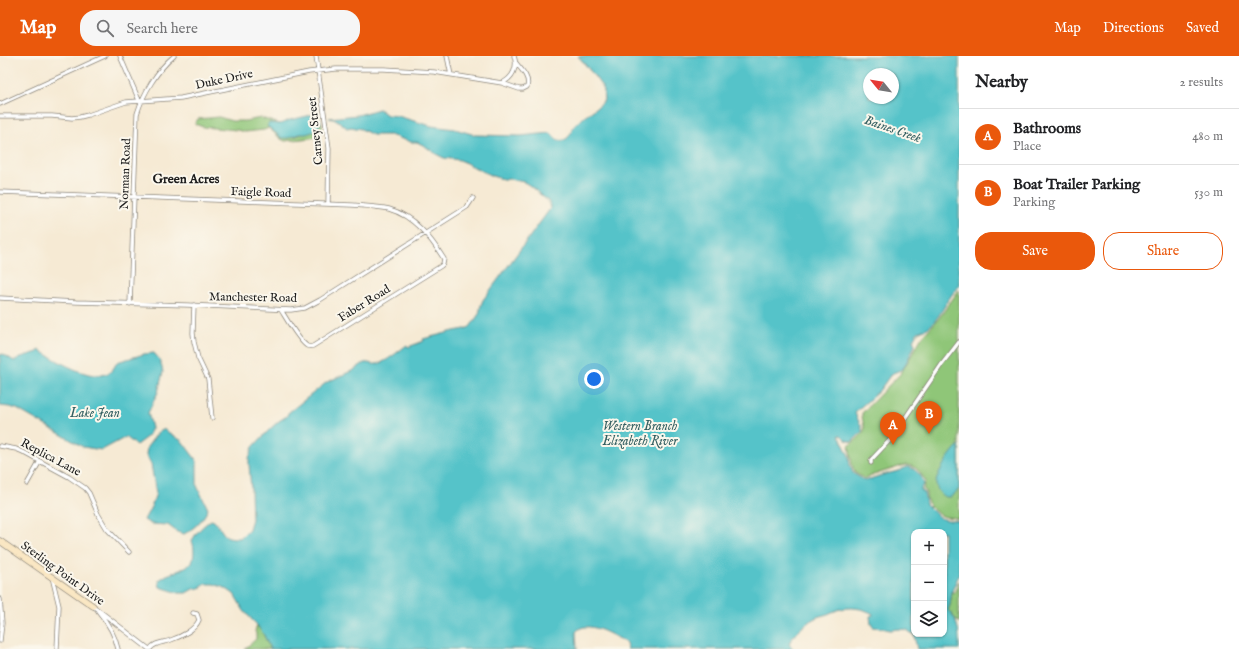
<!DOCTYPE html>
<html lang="en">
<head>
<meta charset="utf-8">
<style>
  body { margin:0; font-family:"IM FELL English",serif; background:#f6f6f6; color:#202124 }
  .controls { position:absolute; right:12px; bottom:12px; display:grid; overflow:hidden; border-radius:8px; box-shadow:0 1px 3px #0004 }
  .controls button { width:36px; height:36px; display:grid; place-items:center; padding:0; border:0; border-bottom:1px solid #e0e0e0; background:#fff; color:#202124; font:20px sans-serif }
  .compass { position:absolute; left:863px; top:12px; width:36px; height:36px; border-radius:50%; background:#fff; box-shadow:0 1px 3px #0004; rotate:300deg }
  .you { position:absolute; left:594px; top:323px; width:14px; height:14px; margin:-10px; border:3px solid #fff; border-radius:50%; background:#1a73e8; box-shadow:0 0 0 6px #1a73e833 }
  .badge { display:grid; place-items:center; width:26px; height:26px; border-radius:50%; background:#ea580c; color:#fff; font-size:13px; font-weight:700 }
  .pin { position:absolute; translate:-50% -33px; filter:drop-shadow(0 1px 2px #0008) }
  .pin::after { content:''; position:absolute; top:21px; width:14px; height:12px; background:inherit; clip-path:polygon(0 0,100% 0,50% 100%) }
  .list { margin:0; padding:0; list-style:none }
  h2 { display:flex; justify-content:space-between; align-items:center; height:52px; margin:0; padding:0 16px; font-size:17px }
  h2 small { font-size:13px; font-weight:400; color:#757577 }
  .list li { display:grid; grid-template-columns:26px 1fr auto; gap:12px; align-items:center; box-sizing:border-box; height:56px; padding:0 16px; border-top:1px solid #e0e0e0 }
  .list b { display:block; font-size:15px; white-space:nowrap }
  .list p { margin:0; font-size:13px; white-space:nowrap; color:#757577 }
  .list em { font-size:13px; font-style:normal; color:#757577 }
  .actions { display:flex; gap:8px; padding:12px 16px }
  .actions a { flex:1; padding:9px 0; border:1px solid #ea580c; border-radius:16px; text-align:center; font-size:14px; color:#ea580c }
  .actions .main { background:#ea580c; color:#fff }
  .icon { flex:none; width:22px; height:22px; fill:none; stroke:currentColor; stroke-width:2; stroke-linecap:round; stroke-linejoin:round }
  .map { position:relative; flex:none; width:959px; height:593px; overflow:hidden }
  header { display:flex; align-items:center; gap:24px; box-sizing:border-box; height:56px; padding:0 20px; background:#ea580c; color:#fff }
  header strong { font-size:19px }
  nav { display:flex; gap:22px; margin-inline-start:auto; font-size:14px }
  .search { width:280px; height:36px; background:#f6f6f6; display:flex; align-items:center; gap:10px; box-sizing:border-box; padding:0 14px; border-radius:16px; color:#757577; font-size:15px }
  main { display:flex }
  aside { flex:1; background:#fff }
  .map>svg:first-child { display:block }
  .green { fill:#8fc678; stroke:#56714a }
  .water { fill:#55c3c9; stroke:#387072; fill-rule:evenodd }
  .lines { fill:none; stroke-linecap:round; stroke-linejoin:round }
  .street-casing { stroke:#898378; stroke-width:5 }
  .secondary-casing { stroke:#898378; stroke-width:7 }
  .street { stroke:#fff; stroke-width:3.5 }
  .secondary { stroke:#fae7c3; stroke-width:5.5 }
  .labels { text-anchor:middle; stroke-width:4; stroke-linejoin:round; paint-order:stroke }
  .street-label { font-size:12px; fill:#1c1c1c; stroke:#fbf7ec }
  .water-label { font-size:13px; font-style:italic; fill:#335f61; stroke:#fbf7ec }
  .neighbourhood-label { font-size:13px; font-weight:bold; fill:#1c1c1c; stroke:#fbf7ec }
</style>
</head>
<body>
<header>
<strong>Map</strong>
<div class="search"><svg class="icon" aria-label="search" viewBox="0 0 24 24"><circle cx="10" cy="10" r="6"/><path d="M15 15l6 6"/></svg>Search here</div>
<nav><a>Map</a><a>Directions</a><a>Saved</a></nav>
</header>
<main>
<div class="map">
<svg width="959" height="593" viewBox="0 0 959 593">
  <rect width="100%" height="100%" fill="#fbf7ec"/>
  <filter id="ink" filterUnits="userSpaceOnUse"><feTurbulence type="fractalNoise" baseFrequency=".025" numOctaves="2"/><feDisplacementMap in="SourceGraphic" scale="8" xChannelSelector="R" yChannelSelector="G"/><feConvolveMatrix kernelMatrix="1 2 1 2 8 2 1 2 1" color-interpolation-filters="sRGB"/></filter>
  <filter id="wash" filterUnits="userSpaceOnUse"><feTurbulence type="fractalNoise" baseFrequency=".012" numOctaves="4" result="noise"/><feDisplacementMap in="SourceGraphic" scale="16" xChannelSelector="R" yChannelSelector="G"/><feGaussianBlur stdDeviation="0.9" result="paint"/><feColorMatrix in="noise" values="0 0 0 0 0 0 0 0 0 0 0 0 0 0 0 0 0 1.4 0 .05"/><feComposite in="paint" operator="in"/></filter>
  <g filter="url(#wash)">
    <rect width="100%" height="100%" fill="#f6ead4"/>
    <!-- green -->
    <path class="green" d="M219,61L232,65H245L261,62L280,68L269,67L294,81L319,71L321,65C323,71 324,76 318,81L285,85L281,83L269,72L264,74L245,76L237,74L203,71L195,68L197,64L198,63Z
      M959,234V463C955,461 951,462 946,461C939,460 929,451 927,444C926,442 926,438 926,435L923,433L926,425L917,413L912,410L905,409L873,419L866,423L855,417L852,409L849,390C854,385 867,377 864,370C863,365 862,363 862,357L901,317L922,281L939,262Z
      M959,525V567L948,554L950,549L952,535L954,537Z
      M257,569L264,579L270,593H245L256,583V578L255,575Z"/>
    <!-- water -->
    <path class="water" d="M578,0H959V230C948,241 943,256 933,267C924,278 920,269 913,284L915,289L903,313L893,317L889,321L879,335L855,356C856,363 863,369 862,376L852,386L846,384L841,379H839L849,400L850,410L851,411L852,415L854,418L866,425C876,420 887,418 898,415C901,414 904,411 907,411C915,411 923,421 924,428L922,430L921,434L924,436L926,448L940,462L947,464H955L959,465V519L952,535L950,549L948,554C959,564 959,577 959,593H917L914,579L907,574L900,573L890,574L882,572L873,571L871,568L870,560L873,559V558C864,552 848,550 837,554C837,554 833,556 832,556C827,559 822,559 817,561C807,566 792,578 789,588L793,593H627L626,587L624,585C613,580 586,562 576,576L577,593H270L264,579L257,569L244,555L234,538L225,532L214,528H206L200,532L193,533L186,537H179L160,531L159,524L167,519L180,514L192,507C194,501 195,492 192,485C196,476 203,470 211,464L214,465C226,478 221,482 240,482L249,473L252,463L251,433L249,408V402L253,391L269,374L279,365L287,360L288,357L327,326L354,314L364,307C369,306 372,309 377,308C385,307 400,294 407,289L408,291L424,285L423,283L454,275L465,273L470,271L479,258L481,249L483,244L550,153V148L547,144L529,129L524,126L510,123H503L492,120L460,104L444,102L436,98L425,90L417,86H411L390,79H373L361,73L351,71L347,72L337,64L329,62L358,59L379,53L387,59L398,60L404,62L431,70L455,73L475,79L520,80L551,77C554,81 558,86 564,84C571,81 571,75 575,69C583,61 593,55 602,47L604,44L603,32L589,13ZM869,18H893V42H869ZM914,476H944V578H914Z
      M316,58L321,65L316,75L306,78H300L288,82H282L267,70L269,67L280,68L290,64Z
      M39,294C55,303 92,328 110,316C113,314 115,310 117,306L144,298L154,297L160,304L163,316L158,336L148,357L152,372L148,380L136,389L126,381L102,394L83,391L17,353L10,351L0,350V299L3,298L14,305L21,301L38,296Z
      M163,373L182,385L197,405V430L208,453C203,464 195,472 184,478L177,476L168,469L151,468L144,464L152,449L156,437L151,408L146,399L147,391L159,375Z
      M959,389V433C956,436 953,440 949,441C941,442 936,433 936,426C937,416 952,395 959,389Z"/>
  </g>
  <g filter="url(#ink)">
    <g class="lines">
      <!-- street casing -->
      <g class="street-casing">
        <path id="street" d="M120,0L138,42L141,45
          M316,0L329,92L328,148
          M447,0L451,19
          M502,27C513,22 518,11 514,0
          M0,48L105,0
          M0,60H52L72,62L80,61L88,59L126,46L181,42L309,16L336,13H384L434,16L502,27L519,33H523L527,31C530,22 522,14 516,7
          M0,136L352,149C364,150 377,150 389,153C414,160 431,182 444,203L443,208L441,210L313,290C310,291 310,291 307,290C299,285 286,262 281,254
          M0,242L76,246L187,249L291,254L305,252L320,244L467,151L473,142
          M130,248L137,58C143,38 157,14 174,0
          M194,249L193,277L194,286L198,302L208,323L212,362
          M0,390L16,393L23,396L69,421L85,432L89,437L98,458L107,473L129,496
          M871,407V404L890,384L942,308L959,286
          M27,428L40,405
          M52,521L59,550L57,593
          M0,543L2,567L0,585
          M93,550L149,593
          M98,555C108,567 115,578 118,593
          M150,593C155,586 163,587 171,584C180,581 195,574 199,564L197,558L193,557"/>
      </g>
      <!-- secondary casing -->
      <g class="secondary-casing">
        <path id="secondary" d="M0,485L93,550"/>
      </g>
      <!-- street -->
      <use href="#street" class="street"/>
      <!-- secondary -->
      <use href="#secondary" class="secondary"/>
    </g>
  </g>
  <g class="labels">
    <!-- street labels -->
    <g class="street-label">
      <text transform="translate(224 23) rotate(-12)" y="4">Duke Drive</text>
      <text transform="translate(315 75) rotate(-96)" y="4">Carney Street</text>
      <text transform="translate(125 118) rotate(-88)" y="4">Norman Road</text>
      <text transform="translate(261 136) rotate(2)" y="4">Faigle Road</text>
      <text transform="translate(253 241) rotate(1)" y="4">Manchester Road</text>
      <text transform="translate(364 247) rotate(-32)" y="4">Faber Road</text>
      <text transform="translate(51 401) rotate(28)" y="4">Replica Lane</text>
      <text transform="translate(63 517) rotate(36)" y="4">Sterling Point Drive</text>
    </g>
    <!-- water labels -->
    <g class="water-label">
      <text transform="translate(893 72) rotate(19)" y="5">Baines Creek</text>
      <text x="95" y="361">Lake Jean</text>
      <text x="640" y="374">Western Branch<tspan x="640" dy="15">Elizabeth River</tspan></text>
    </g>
    <!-- neighbourhood labels -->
    <g class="neighbourhood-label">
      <text x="186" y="127">Green Acres</text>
    </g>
  </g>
</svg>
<div class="controls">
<button>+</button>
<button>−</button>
<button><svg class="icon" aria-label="layers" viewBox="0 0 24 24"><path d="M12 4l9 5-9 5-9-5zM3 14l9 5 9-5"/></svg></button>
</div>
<svg class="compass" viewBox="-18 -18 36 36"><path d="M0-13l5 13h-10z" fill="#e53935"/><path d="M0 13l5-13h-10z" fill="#757577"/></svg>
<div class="you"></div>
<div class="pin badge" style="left:893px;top:389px">A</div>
<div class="pin badge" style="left:929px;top:378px">B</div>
</div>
<aside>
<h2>Nearby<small>2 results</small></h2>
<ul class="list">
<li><span class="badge">A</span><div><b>Bathrooms</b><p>Place</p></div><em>480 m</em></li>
<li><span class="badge">B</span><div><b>Boat Trailer Parking</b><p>Parking</p></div><em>530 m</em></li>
</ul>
<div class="actions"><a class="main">Save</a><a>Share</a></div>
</aside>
</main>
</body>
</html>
